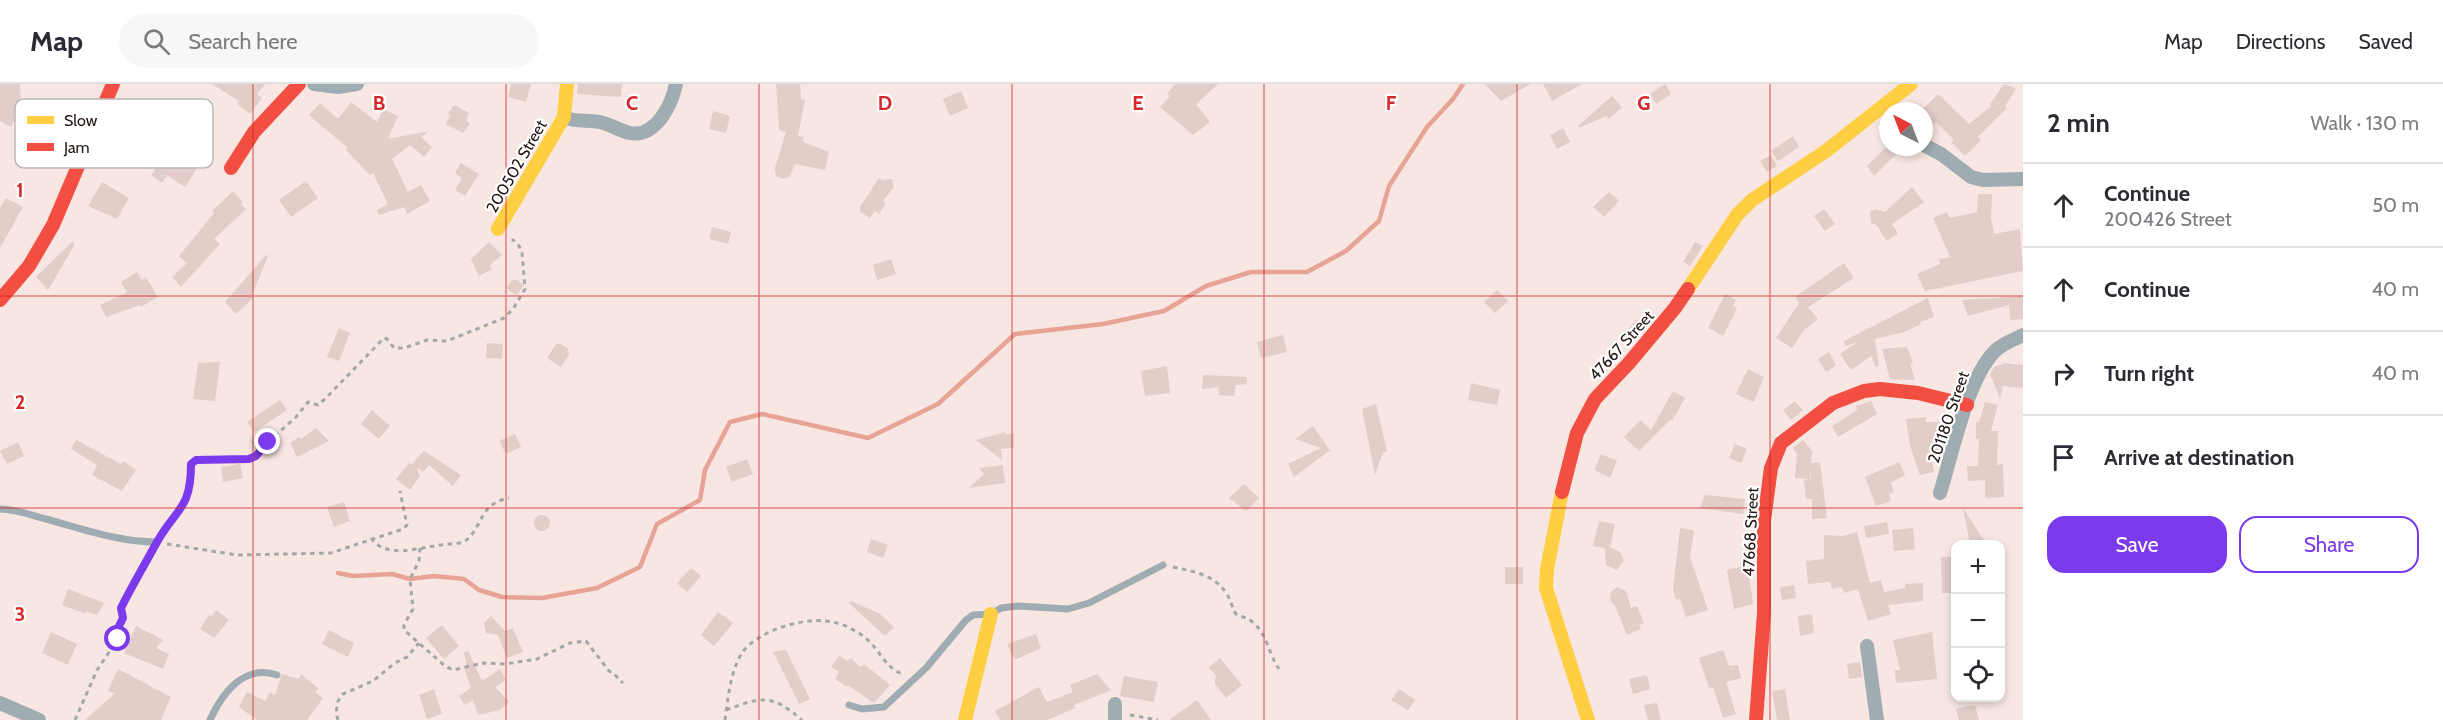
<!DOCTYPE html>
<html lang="en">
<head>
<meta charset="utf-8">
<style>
  body { margin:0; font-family:Cabin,sans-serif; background:#f7f7f7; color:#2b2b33 }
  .controls { position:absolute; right:18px; bottom:18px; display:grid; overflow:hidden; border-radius:12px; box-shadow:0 3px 9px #0003 }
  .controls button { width:54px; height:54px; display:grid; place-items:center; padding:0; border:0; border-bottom:2px solid #e1e1e2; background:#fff; color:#2b2b33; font:30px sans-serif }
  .compass { position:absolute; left:1879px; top:18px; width:54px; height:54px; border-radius:50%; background:#fff; box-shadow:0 3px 9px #0003; rotate:318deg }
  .stop { position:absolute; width:18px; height:18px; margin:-14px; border:4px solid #7c3aed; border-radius:50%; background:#fff }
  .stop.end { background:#7c3aed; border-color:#fff; box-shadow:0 2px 6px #0008 }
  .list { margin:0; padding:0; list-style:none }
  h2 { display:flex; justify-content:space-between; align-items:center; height:78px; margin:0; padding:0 24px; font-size:26px }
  h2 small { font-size:20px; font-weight:400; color:#7c7c81 }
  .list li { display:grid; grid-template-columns:39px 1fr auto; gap:18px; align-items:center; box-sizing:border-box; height:84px; padding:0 24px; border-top:2px solid #e1e1e2 }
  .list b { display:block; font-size:22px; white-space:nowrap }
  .list p { margin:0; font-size:20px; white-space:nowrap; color:#7c7c81 }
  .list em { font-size:20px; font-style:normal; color:#7c7c81 }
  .actions { display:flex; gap:12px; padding:18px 24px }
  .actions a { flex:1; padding:14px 0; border:2px solid #7c3aed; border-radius:18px; text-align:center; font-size:21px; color:#7c3aed }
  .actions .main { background:#7c3aed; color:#fff }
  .icon { flex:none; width:33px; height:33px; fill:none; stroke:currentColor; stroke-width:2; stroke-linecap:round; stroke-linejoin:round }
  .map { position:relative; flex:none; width:2023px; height:636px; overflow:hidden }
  header { display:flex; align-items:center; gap:36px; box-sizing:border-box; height:84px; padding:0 30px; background:#fff; border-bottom:2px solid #e1e1e2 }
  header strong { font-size:28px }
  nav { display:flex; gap:33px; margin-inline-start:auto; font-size:21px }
  .search { width:420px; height:54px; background:#f7f7f7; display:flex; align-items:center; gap:15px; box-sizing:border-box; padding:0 21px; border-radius:33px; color:#7c7c81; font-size:22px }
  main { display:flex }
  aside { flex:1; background:#fff }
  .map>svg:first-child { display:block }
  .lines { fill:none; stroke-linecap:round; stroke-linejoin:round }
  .stream { stroke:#e6a396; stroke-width:4.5 }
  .building { fill:#e2cdc8 }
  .path { stroke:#a5a7aa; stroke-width:3; stroke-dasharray:4.5 4.5; stroke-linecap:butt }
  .lane { stroke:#9facb1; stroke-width:7 }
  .street { stroke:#9facb1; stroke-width:14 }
  .slow { stroke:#ffcf43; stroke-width:14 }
  .jam { stroke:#f24e42; stroke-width:14 }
  .route { stroke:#7c3aed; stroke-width:8 }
  .grid { fill:none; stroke:#d62828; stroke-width:1.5; stroke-opacity:0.55 }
  .labels { text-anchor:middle; stroke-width:4.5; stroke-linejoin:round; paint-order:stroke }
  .street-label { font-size:16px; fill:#211412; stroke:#fff }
  .key { fill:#fff; stroke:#bcb8b8; stroke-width:1.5 }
  .key-label { font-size:16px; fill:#211412 }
  .grid-label { font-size:20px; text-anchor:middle; font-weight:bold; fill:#d62828; stroke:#fff; stroke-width:4.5; stroke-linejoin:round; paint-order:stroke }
</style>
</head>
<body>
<header>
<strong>Map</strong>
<div class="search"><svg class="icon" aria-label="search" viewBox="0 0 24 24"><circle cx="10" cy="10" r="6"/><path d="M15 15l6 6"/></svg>Search here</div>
<nav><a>Map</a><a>Directions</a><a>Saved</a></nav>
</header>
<main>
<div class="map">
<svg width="2023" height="636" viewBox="0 0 2023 636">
  <rect width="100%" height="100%" fill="#f7e6e1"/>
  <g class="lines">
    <!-- stream -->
    <path class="stream" d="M338,489L353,492L392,490L410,495L434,492L464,495L479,506L502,513L542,514L597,504L640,483L657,440L700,416L705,386L730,338L762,330L868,354L938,320L1015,250L1103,240L1164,227L1206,202L1251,188H1307L1346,167L1379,137L1389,102L1427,43L1453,15L1463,0"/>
  </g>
  <!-- building -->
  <path class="building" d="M0,0H20L21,25L11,43L0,37Z
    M212,0H265L257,10L262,14L250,30L237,20L239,17Z
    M511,0H531L526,18L508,13Z
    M578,0H622L621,13L577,10Z
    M776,0H800L801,15L805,16L798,52L804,53L803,58L829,68L825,86L795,80L789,93L783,95L776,92L775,84L786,48L779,46Z
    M1175,0H1218L1196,20L1210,38L1193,51L1160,23L1170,12L1167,10Z
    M1485,0H1531L1501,17Z
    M1543,0H1582L1552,17Z
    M1665,0L1671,10L1656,20L1650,10Z
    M2004,0L2016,5L2005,22L2007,24L1978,53L1981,56L1965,72L1951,58L1954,56L1936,38L1924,49V27H1921L1938,10L1969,40L1991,22L1990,20Z
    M961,7L968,24L950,32L943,15Z
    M1612,12L1622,23L1609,35L1606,32L1579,44L1578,42Z
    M351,18L377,38L383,25L398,32L388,55L429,47L421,53L432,63L424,73L410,61L392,75L408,108L421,101L430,117L407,130L404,123L379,131L377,126L388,120L373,89L370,91L346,66L348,64L309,31L320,19L338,35Z
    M454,21L469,29L466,36L470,40L463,49L446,40L450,32L448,30Z
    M713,27L730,32L726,49L709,45Z
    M193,31L210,42L189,76L199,82L185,103L167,91L162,99L151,91Z
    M128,39L138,44L158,58L149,85L117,73Z
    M1563,44L1570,58L1557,65L1550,51Z
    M1793,52L1799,63L1778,77L1771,67Z
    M1888,61V63L1901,65L1874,92L1867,82Z
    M1771,71L1777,82L1767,88L1760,77Z
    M461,79L479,90L465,112L455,106L462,94L455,89Z
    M879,94L883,96L892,95L894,103L883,117L886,119L879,130L875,127L870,134L860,128V123Z
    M306,97L318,114L291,133L279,116Z
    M102,98L129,114L117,135L88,122Z
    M1912,103L1924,118L1892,140L1898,150L1886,157L1877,141L1871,139L1870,128L1875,125L1885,128Z
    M233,107L243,118L241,120L246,125L214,155L220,160L181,203L172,193L187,179L179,172L214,129L212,127Z
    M1609,108L1619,117L1604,133L1593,123Z
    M1978,110H1992L1991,134L1994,150L2020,145L2023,187L1925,207L1917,190L1940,180L1939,175L1950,173L1933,134L1947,128L1950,134L1977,128Z
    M6,114L23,123L0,164V124Z
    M1824,125L1835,140L1825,147L1814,132Z
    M712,143L731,148L728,160L709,155Z
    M72,158L75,160L48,206L36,193Z
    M489,158L502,171L490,181L492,185L479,192L471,175Z
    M1695,158L1703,162L1690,182L1683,178Z
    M266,171L268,172L252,211L254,213L236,230L225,218Z
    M891,175L896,190L877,196L873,181Z
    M1844,179L1854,194L1808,223L1818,235L1804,246L1792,264L1776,254L1799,219L1795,213Z
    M137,188L142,196L146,193L158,213L141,223L140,221L106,233L100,221L127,208L121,198Z
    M512,196H517L524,201L516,211L506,204Z
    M1497,206L1508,217L1495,229L1484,218Z
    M1725,210L1736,216L1733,222L1737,224L1723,252L1708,244Z
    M2023,212V235L2010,236L2009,221L1968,232L1962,216Z
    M1928,214L1934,233L1920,238L1921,240L1904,248L1875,255L1879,282L1876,283L1871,272L1851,286L1840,270L1856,259L1845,262L1844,257Z
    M1637,235L1646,242L1636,253L1627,246Z
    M339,244L350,249L339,277L327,273Z
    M1283,251L1287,268L1261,274L1257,258Z
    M487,259L503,260L502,275L486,274Z
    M556,260H561L569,265L567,268L570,269L561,283L547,274Z
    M1907,263L1913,279L1910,280L1915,296L1890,295L1882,265Z
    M1829,268L1836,281L1826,288L1818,275Z
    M220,278L215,317L193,315L198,279Z
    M2005,279L2023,281V304L2003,302L2000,315L1990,290L1994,283Z
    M1167,282L1170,309L1145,312L1141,287Z
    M1748,285L1764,293L1754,318L1736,310Z
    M1203,291L1247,293V300L1236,301L1234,312L1219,311L1218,303L1202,305Z
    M1471,299L1500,306L1497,321L1468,316Z
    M1673,307L1685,314L1672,337L1670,336L1639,367L1624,353L1640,336L1651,346Z
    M280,316L287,326L254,348L247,338Z
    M1795,317L1803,326L1791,336L1783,326Z
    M1871,317L1877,330L1838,353L1832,342L1857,326L1856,322Z
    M1985,318L1998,321L1991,347H1998L1997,381L2003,380L2004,413L1985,414V396L1968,397L1967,382H1978L1979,355H1976V338H1979Z
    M1376,320L1387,367L1383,368L1375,391L1362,325Z
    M372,326L390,342L379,355L361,340Z
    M1926,333V338H1942L1944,363L1942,369L1931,370L1934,388L1920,391L1910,362L1906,335Z
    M1313,342L1331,368L1329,367L1294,393L1288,380L1321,364L1295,355Z
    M316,344L329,357L297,373L290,359L299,353L301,355Z
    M1005,348V350H1014V364L1001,365L1002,376L976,356Z
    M515,350L521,363L506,370L499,357Z
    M76,356L121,380L123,377L136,386L122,407L92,391L97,381L71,365Z
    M1803,356L1812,367L1810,395L1795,394L1797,370L1793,364Z
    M18,358L24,372L7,380L0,367Z
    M1735,360L1747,365L1741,379L1729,374Z
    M424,367L461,391L453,402L429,381L423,388L417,384L420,392L410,406L396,395L409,379L411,381Z
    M1601,370L1617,377L1610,394L1594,386Z
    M747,375L753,390L732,398L726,383Z
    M1820,378L1827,434L1812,435V415H1806L1804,396L1811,395V379Z
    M1899,378L1905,391L1891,399L1894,408L1889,410L1891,417L1876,422L1865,393Z
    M240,380L243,394L223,398L221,383Z
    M1003,381L1005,399L969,404L984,390L979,384Z
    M1244,400L1259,414L1246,427L1229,414Z
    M1705,411L1745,415L1743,430L1700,424Z
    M344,418L350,437L334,443L327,423Z
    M1963,425H1964L1986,460H1970Z
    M534 439a8 8 0 1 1 16 0a8 8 0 1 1-16 0Z
    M1599,437L1615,440L1610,463L1620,468L1624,476L1617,486L1606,481L1605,464L1593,462Z
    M1887,438L1889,450L1866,454L1864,442Z
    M1680,444L1694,446L1690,473L1708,526L1686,533L1680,515L1676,516L1673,505Z
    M1913,444L1915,465L1894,467L1892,446Z
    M1857,448L1870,499L1881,496L1884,508L1905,504V500L1923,499V517L1888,521L1891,530L1868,537L1858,505L1844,509L1842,503L1832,505L1830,498L1808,500L1806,477L1824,475V451L1843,452Z
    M871,455L888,461L883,474L867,468Z
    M1941,473H1955V509H1942Z
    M1748,481L1753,520L1734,525L1727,486Z
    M1505,483H1523V500H1505Z
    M691,484L701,492L687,508L677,499Z
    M1794,501L1796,514L1782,516L1780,503Z
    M1617,503L1626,507L1631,524L1637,522L1644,539L1639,541L1641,545L1627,551L1615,522L1610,516L1611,508Z
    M68,505L104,519L97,531L87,527L86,530L62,521Z
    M851,517L880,530L894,543L885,552L849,519Z
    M216,526L229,536L214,554L200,545L209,531L212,532Z
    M718,528L733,539L714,562L701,551Z
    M1812,530L1814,549L1800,552L1798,532Z
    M491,532L505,547L513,544L523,568L507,574L498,551L486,549L484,539Z
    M442,541L459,562L444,575L426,554Z
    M136,542L163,556L156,564L169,570L163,585L124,569Z
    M329,546L354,559L348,573L322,560Z
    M51,548L77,560L68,581L42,569Z
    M1932,548L1937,595L1896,599L1895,586H1900L1893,556Z
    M1036,550L1041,564L1015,576L1007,560Z
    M786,566L810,615L799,620L773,568Z
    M1723,566L1729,582L1738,581L1741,594L1726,598L1736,630L1723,634L1713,603L1709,604L1699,574Z
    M468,567L482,597L500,585L506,596L495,603L509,618L500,626L478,631L473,616L465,621L459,612L471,604L464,584L467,585L464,568Z
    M839,572L848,577L850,574L861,583L864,580L890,601L875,618H872L848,601L847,603L835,595L839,588L831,583Z
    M1220,574L1242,601L1226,614L1215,600V595L1217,593L1209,583Z
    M1860,578L1862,593L1849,595L1847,580Z
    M118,585L171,613L161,636H85L115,609L108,607Z
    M282,590L299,595L301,590L318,604L315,608L323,614L307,636H257L239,623L247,608L265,617L270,608L275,611Z
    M1097,590L1111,606L1074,621L1075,624L1048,636H1000L995,627L1039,603L1047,618L1073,608L1070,601Z
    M1647,591L1650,605L1633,610L1629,595Z
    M1124,592L1158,598L1154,618L1120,612Z
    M434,605L442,630L427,635L419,611Z
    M1399,605L1415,616L1408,626L1391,616Z
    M1785,605L1790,636H1777L1772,607Z
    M1197,616L1211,636H1169Z
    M1657,619L1661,636H1648L1644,621Z
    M1975,621L1979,636H1959L1956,625Z"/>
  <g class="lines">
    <!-- path -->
    <path class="path" d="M163,449L188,412L191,380L196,376H239L256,372L268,358L296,333L308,318L318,321L325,315L384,254L387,255L394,264H404L427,256L447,257L504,234L513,225L525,205L522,168L519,162L512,155
      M371,454C385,475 419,464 440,461C448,460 456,460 464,458C484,443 478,420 509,414
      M167,460L237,471L331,469L403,445L407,441L400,407
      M420,464L419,477L410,495L413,525L404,541V546L445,582L453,586L483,579L505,580L537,575L570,559L586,557L609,587L613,589L623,599
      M1173,483C1196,488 1216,491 1228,512C1232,518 1232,525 1236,530C1240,533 1246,533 1250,536C1267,548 1268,569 1279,585
      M726,626C761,613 771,609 802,636
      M1130,631L1158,636
      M75,636L97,586L118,555L116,548L123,534L121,524L152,468
      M338,636L336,629L338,617L343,610L373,597L395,579L407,573L419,559
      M725,636C728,615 730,588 742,569C756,548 800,534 825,537C839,538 852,544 863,552C878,562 885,585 903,590"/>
    <!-- lane -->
    <path class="lane" d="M0,425C15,425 31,431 46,435C83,445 119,458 157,458
      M849,621L862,625L884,623L926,584L966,536L973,531L991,530L1001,524L1018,522L1068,525L1089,519L1163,481
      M210,636C222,609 244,580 277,591"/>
    <!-- street -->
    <path class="street" d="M314,0L338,3L357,0
      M564,33C577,39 587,35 600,38C610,40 620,47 630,49C656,54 672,20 676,0
      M1924,61L1941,70L1971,93L1983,96L2023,95
      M1940,409C1952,371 1967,295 1995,267C2003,259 2013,256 2023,251
      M1867,562L1877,636
      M0,619L39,636
      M1115,620V636"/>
    <!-- slow -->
    <path class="slow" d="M498,145L564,33L567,0
      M1688,205L1737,131L1752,116L1826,67L1911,0
      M1562,408L1547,485L1546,504L1588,636
      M965,636L991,530"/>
    <!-- jam -->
    <path class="jam" d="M231,84L254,48L299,0
      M0,216L29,182L53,141L113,0
      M1562,408L1577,349L1595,315L1629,279L1675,224L1688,205
      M1756,636L1764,529V436L1771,384L1781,359L1833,319L1864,307L1880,305L1918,309L1967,321"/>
  </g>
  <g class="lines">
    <!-- route -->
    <path class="route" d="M118,555L116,548L123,534L121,524C132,502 145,480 157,458C176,424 191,426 191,380L196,376L249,375L256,372L268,358"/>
  </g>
  <!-- grid -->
  <path class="grid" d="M253,0V636M506,0V636M759,0V636M1012,0V636M1264,0V636M1517,0V636M1770,0V636M0,212H2023M0,424H2023"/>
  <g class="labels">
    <!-- street labels -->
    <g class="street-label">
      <text transform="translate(516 82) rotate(-60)" y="6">200502 Street</text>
      <text transform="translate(1621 261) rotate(-48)" y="6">47667 Street</text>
      <text transform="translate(1948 333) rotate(-71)" y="6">201180 Street</text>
      <text transform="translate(1750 448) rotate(-87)" y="6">47668 Street</text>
    </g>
  </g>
  <!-- legend -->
  <rect x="15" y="15" width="198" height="69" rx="9" class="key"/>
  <rect x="27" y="32" width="27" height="8" fill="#ffcf43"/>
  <rect x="27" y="59" width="27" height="8" fill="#f24e42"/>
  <g class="key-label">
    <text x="64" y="42">Slow</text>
    <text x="64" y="69">Jam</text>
  </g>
  <g class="grid-label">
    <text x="379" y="26">B</text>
    <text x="632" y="26">C</text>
    <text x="885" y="26">D</text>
    <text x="1138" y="26">E</text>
    <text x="1391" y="26">F</text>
    <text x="1644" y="26">G</text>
    <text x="20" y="113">1</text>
    <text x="20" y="325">2</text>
    <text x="20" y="537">3</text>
  </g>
</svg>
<div class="controls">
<button>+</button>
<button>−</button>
<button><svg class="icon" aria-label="locate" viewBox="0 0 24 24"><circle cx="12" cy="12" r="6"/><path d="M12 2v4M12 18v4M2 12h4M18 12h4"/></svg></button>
</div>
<svg class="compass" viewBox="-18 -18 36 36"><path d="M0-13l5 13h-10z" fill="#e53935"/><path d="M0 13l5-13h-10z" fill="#7c7c81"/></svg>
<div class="stop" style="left:118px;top:555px"></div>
<div class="stop end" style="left:268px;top:358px"></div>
</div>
<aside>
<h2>2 min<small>Walk · 130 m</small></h2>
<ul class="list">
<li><svg class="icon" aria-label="ahead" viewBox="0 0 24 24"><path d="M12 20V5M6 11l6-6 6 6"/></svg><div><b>Continue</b><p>200426 Street</p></div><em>50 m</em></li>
<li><svg class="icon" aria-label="ahead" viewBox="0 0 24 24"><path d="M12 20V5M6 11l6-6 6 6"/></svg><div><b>Continue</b></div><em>40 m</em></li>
<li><svg class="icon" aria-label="right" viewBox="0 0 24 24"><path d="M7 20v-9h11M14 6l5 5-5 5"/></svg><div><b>Turn right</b></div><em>40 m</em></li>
<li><svg class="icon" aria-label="arrive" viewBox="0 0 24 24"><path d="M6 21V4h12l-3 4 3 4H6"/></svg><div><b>Arrive at destination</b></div></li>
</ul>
<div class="actions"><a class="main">Save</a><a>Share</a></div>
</aside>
</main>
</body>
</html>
